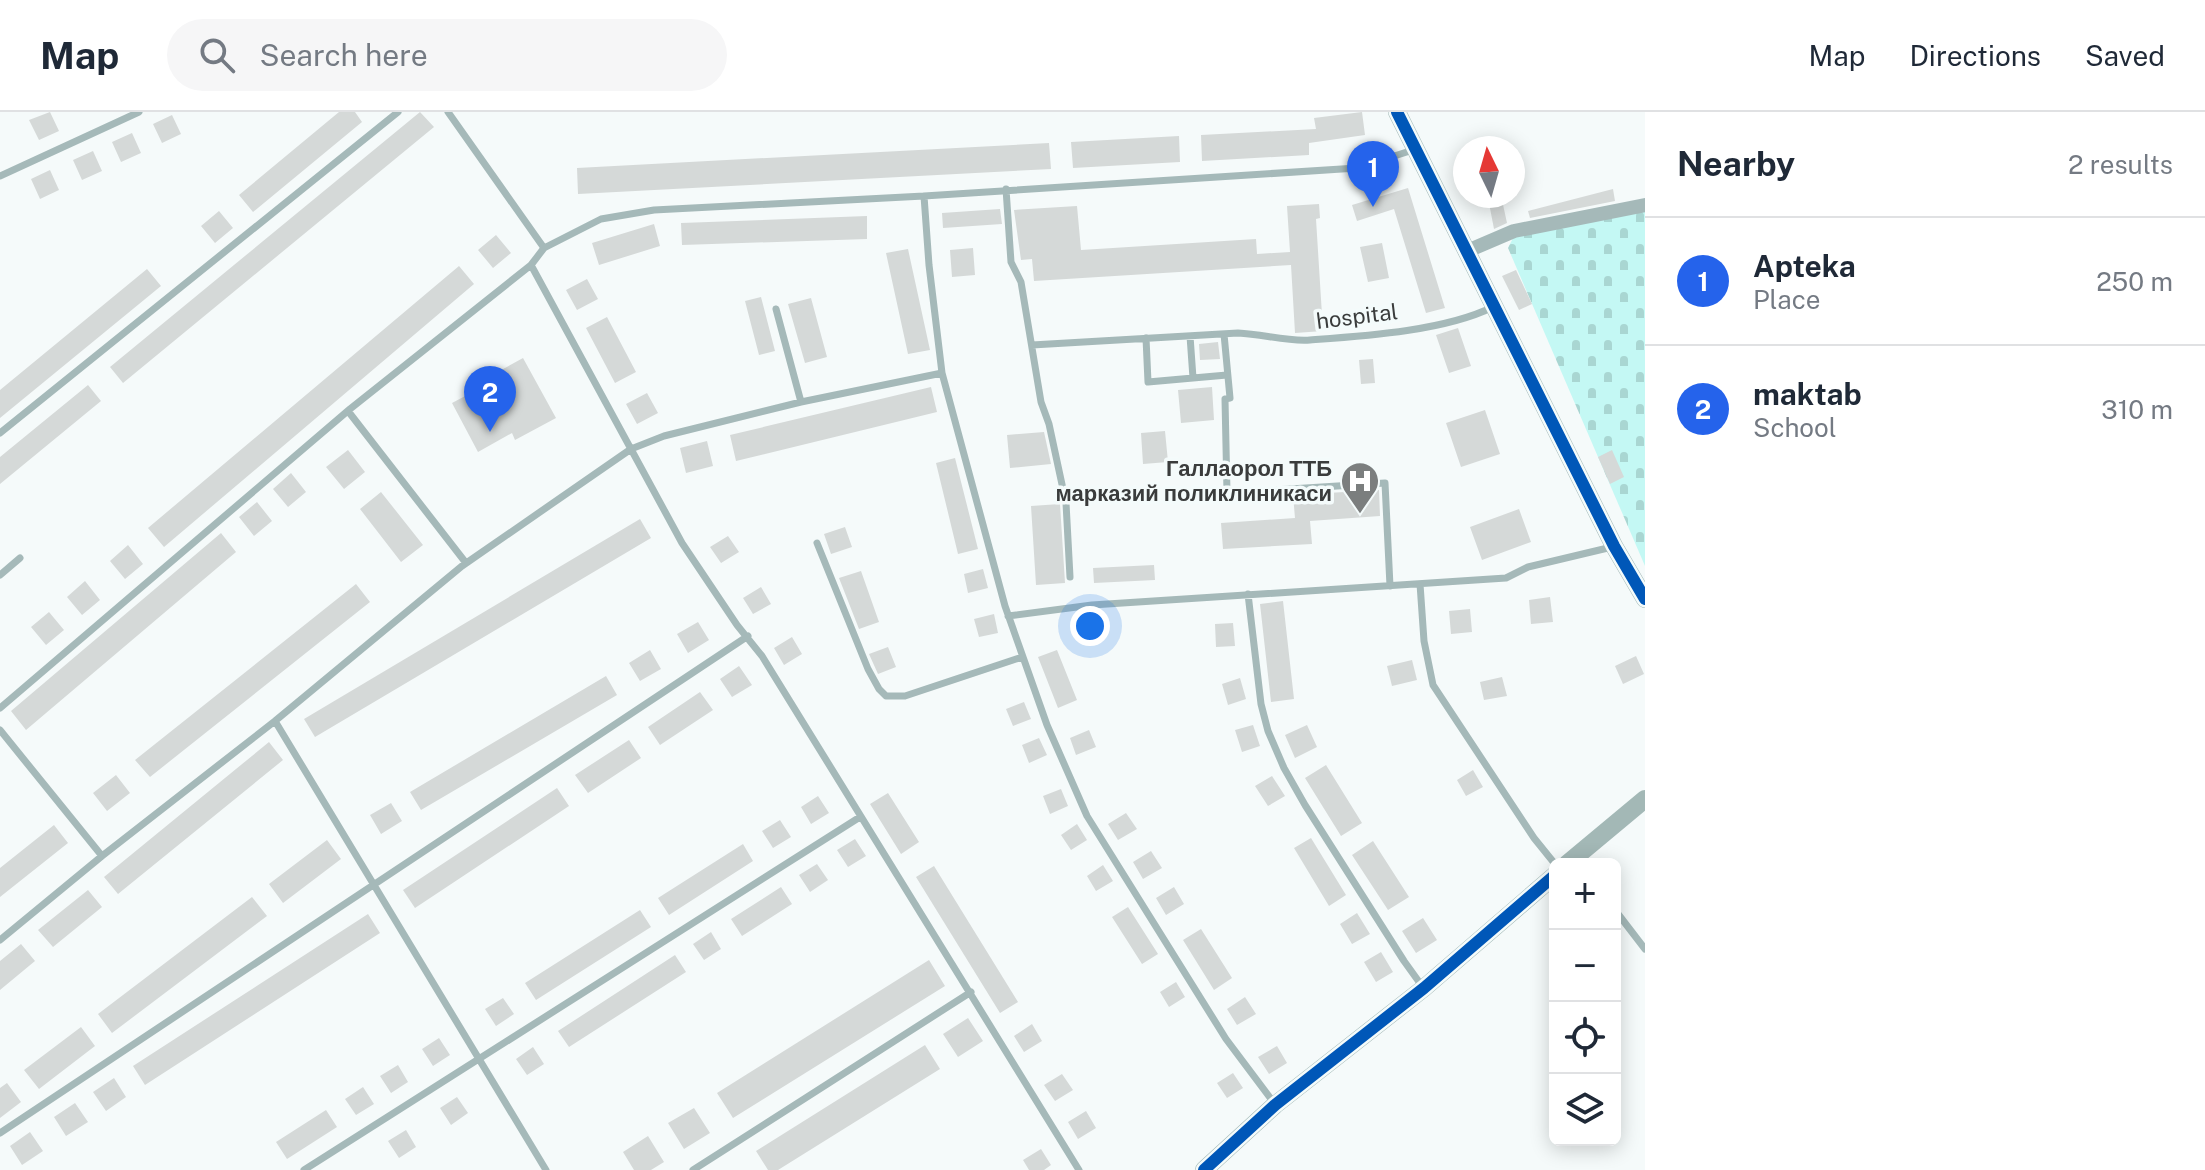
<!DOCTYPE html>
<html lang="en">
<head>
<meta charset="utf-8">
<style>
  body { margin:0; font-family:"Public Sans",sans-serif; background:#f6f6f7; color:#1f2937 }
  .controls { position:absolute; right:24px; bottom:24px; display:grid; overflow:hidden; border-radius:12px; box-shadow:0 4px 20px #0003 }
  .controls button { width:72px; height:72px; display:grid; place-items:center; padding:0; border:0; border-bottom:2px solid #e0e1e3; background:#fff; color:#1f2937; font:40px sans-serif }
  .compass { position:absolute; left:1453px; top:24px; width:72px; height:72px; border-radius:50%; background:#fff; box-shadow:0 4px 20px #0003; rotate:355deg }
  .you { position:absolute; left:1090px; top:514px; width:28px; height:28px; margin:-20px; border:6px solid #fff; border-radius:50%; background:#1a73e8; box-shadow:0 0 0 12px #1a73e833 }
  .badge { display:grid; place-items:center; width:52px; height:52px; border-radius:50%; background:#2563eb; color:#fff; font-size:26px; font-weight:700 }
  .pin { position:absolute; translate:-50% -66px; filter:drop-shadow(0 2px 4px #0008) }
  .pin::after { content:''; position:absolute; top:42px; width:28px; height:24px; background:inherit; clip-path:polygon(0 0,100% 0,50% 100%) }
  .list { margin:0; padding:0; list-style:none }
  h2 { display:flex; justify-content:space-between; align-items:center; height:104px; margin:0; padding:0 32px; font-size:34px }
  h2 small { font-size:26px; font-weight:400; color:#747a83 }
  .list li { display:grid; grid-template-columns:52px 1fr auto; gap:24px; align-items:center; box-sizing:border-box; height:128px; padding:0 32px; border-top:2px solid #e0e1e3 }
  .list b { display:block; font-size:30px; white-space:nowrap }
  .list p { margin:0; font-size:26px; white-space:nowrap; color:#747a83 }
  .list em { font-size:26px; font-style:normal; color:#747a83 }
  .icon { flex:none; width:44px; height:44px; fill:none; stroke:currentColor; stroke-width:2; stroke-linecap:round; stroke-linejoin:round }
  .map { position:relative; flex:none; width:1645px; height:1058px; overflow:hidden }
  header { display:flex; align-items:center; gap:48px; box-sizing:border-box; height:112px; padding:0 40px; background:#fff; border-bottom:2px solid #e0e1e3 }
  header strong { font-size:38px }
  nav { display:flex; gap:44px; margin-inline-start:auto; font-size:28px }
  .search { width:560px; height:72px; background:#f6f6f7; display:flex; align-items:center; gap:20px; box-sizing:border-box; padding:0 28px; border-radius:44px; color:#747a83; font-size:30px }
  main { display:flex }
  aside { flex:1; background:#fff }
  .map>svg:first-child { display:block }
  .cemetery { fill:url(#cemetery-stones) }
  .building { fill:#d5d9d8 }
  .lines { fill:none; stroke-linecap:round; stroke-linejoin:round }
  .lane { stroke:#a5b9b9; stroke-width:7 }
  .street { stroke:#a5b9b9; stroke-width:14 }
  .secondary { stroke:#a3b8b6; stroke-width:18 }
  .cycleway-casing { stroke:#f4fbfb; stroke-width:17 }
  .cycleway { stroke:#0057b8; stroke-width:12 }
  .labels { text-anchor:middle; stroke-width:7; stroke-linejoin:round; paint-order:stroke }
  .street-label { font-size:22px; fill:#3a3c3c; stroke:#f4fbfb }
  .poi-label { font-size:22px; font-weight:bold; fill:#3a3c3c; stroke:#f4fbfb; text-anchor:end }
</style>
</head>
<body>
<header>
<strong>Map</strong>
<div class="search"><svg class="icon" aria-label="search" viewBox="0 0 24 24"><circle cx="10" cy="10" r="6"/><path d="M15 15l6 6"/></svg>Search here</div>
<nav><a>Map</a><a>Directions</a><a>Saved</a></nav>
</header>
<main>
<div class="map">
<svg width="1645" height="1058" viewBox="0 0 1645 1058">
  <defs>
    <pattern id="cemetery-stones" width="16" height="16" patternUnits="userSpaceOnUse" patternTransform="scale(2)"><rect width="16" height="16" fill="#c4f8f4"/><path d="M2 7V4a2 2 0 0 1 4 0v3zM10 15v-3a2 2 0 0 1 4 0v3z" fill="#a9d6d2"/></pattern>
  </defs>
  <rect width="100%" height="100%" fill="#f5fafa"/>
  <!-- cemetery -->
  <path class="cemetery" d="M1645,94V454L1508,136L1514,124Z"/>
  <!-- building -->
  <path class="building" d="M50,0L59,19L39,28L29,8Z
    M339,0H355L362,10L253,100L239,83Z
    M420,0L434,15L123,271L110,255Z
    M1362,0L1365,23L1309,31V43L1202,49L1201,23L1316,17L1314,6Z
    M172,3L181,22L162,31L153,12Z
    M132,21L141,41L121,50L112,30Z
    M1179,24L1180,50L1073,56L1071,30Z
    M1049,31L1051,57L578,82L577,56Z
    M93,39L102,59L82,68L73,48Z
    M50,58L59,78L40,87L31,67Z
    M1408,76L1445,196L1426,201L1394,97L1357,109L1352,93Z
    M1613,77L1615,89L1530,106L1528,99Z
    M1502,88L1507,111L1494,117L1489,91Z
    M1319,92L1320,106L1316,107L1323,219L1295,221L1291,153L1034,169L1032,147L1021,148L1014,98L1077,94L1081,138L1256,127L1257,142L1290,140L1287,94Z
    M1000,97L1002,112L943,116L942,101Z
    M219,99L233,116L215,131L201,114Z
    M867,104V127L682,133L681,111Z
    M654,112L660,134L599,153L592,131Z
    M496,123L511,141L493,156L478,138Z
    M1382,131L1389,166L1368,170L1360,135Z
    M973,136L975,163L952,165L950,138Z
    M908,137L930,238L908,242L886,141Z
    M459,154L474,172L164,435L148,416Z
    M147,157L161,174L0,306V278Z
    M1516,158L1532,192L1519,198L1502,164Z
    M587,167L598,187L577,198L566,178Z
    M761,185L775,239L759,243L745,189Z
    M811,186L827,245L805,251L788,192Z
    M607,205L636,260L615,271L586,216Z
    M1458,216L1471,254L1449,261L1436,223Z
    M1218,230L1220,247L1200,248L1199,232Z
    M523,246L556,306L515,328L512,321L478,340L452,291L486,273L483,268Z
    M1373,247L1375,271L1361,272L1359,248Z
    M88,273L101,289L0,372V345Z
    M931,275L937,300L736,349L730,323Z
    M1212,275L1214,308L1181,311L1178,278Z
    M647,281L658,301L637,312L626,292Z
    M1485,298L1500,342L1461,355L1446,311Z
    M1165,319L1168,350L1143,352L1141,321Z
    M1044,320L1051,352L1010,356L1007,323Z
    M707,329L713,354L686,361L680,336Z
    M348,338L365,360L344,377L326,355Z
    M1612,338L1624,365L1610,372L1598,345Z
    M955,346L978,437L958,442L936,351Z
    M291,361L306,380L288,395L273,377Z
    M1379,378L1380,404L1310,409L1312,432L1223,437L1221,411L1295,406L1293,383Z
    M381,380L423,433L401,450L360,397Z
    M257,390L272,409L254,424L239,405Z
    M1060,392L1065,471L1036,473L1031,394Z
    M1519,397L1531,430L1482,448L1470,415Z
    M640,407L651,426L315,625L304,607Z
    M845,415L852,435L831,442L824,422Z
    M221,421L236,440L26,618L11,599Z
    M728,424L739,440L721,451L710,435Z
    M128,433L143,452L125,467L110,449Z
    M1154,453L1155,468L1094,471L1093,456Z
    M983,457L988,476L968,481L964,462Z
    M861,459L879,510L859,517L839,466Z
    M85,469L100,488L82,503L67,485Z
    M356,472L370,490L150,665L135,648Z
    M761,475L771,492L753,502L743,486Z
    M1550,485L1553,510L1531,512L1529,488Z
    M1283,489L1294,587L1271,590L1260,492Z
    M1470,497L1472,520L1451,522L1449,499Z
    M49,500L64,518L46,533L31,515Z
    M994,502L998,521L979,525L974,507Z
    M698,510L709,528L688,541L677,522Z
    M1233,511L1235,534L1216,535L1215,512Z
    M792,525L802,542L784,553L774,536Z
    M888,535L896,555L878,562L869,542Z
    M650,538L661,557L640,569L629,551Z
    M1057,538L1077,588L1058,596L1038,545Z
    M1636,544L1644,562L1623,572L1615,554Z
    M1412,548L1417,568L1392,574L1387,554Z
    M739,554L752,573L732,585L720,567Z
    M606,564L617,583L421,698L410,680Z
    M1502,565L1507,584L1484,588L1480,570Z
    M1240,566L1246,587L1228,593L1222,572Z
    M700,580L713,598L660,633L648,615Z
    M1024,590L1031,607L1013,614L1006,597Z
    M1253,613L1260,634L1242,640L1235,618Z
    M1307,613L1317,635L1295,646L1285,623Z
    M1089,618L1096,635L1076,643L1070,626Z
    M1039,626L1047,643L1029,651L1022,633Z
    M629,628L641,646L588,681L575,663Z
    M269,630L283,648L118,782L104,765Z
    M1326,653L1362,711L1341,724L1305,666Z
    M1473,658L1483,675L1466,684L1457,668Z
    M116,663L130,681L107,699L93,681Z
    M1272,664L1285,684L1268,694L1255,674Z
    M557,676L569,694L415,796L403,778Z
    M1061,677L1068,694L1050,702L1043,684Z
    M888,681L919,730L901,742L870,692Z
    M818,684L829,701L811,712L801,695Z
    M391,691L402,709L381,722L370,703Z
    M1126,701L1137,717L1118,728L1108,712Z
    M780,708L791,725L773,736L762,719Z
    M1077,712L1087,728L1071,738L1061,723Z
    M54,713L68,731L0,785V756Z
    M1311,726L1346,783L1329,794L1294,736Z
    M855,727L866,744L848,755L837,738Z
    M327,728L341,747L283,791L269,772Z
    M1373,729L1409,785L1388,798L1352,743Z
    M743,732L753,749L669,803L658,786Z
    M1151,739L1162,756L1143,767L1133,750Z
    M817,752L828,768L810,780L799,763Z
    M1103,753L1113,769L1096,779L1087,764Z
    M934,754L1018,890L1000,901L916,765Z
    M781,775L792,792L742,824L731,807Z
    M1174,775L1184,792L1166,803L1156,786Z
    M88,778L102,795L53,835L38,818Z
    M252,785L267,804L112,921L98,902Z
    M1128,795L1158,842L1142,852L1112,805Z
    M640,798L651,815L536,888L525,871Z
    M1357,801L1370,822L1352,832L1340,812Z
    M368,802L380,821L145,973L133,954Z
    M1423,806L1437,828L1416,841L1402,819Z
    M1201,817L1232,866L1214,878L1183,828Z
    M711,820L721,837L704,848L693,832Z
    M21,832L35,849L0,878V849Z
    M1381,840L1393,860L1376,870L1364,850Z
    M675,843L686,860L569,935L558,919Z
    M929,848L945,874L733,1006L717,981Z
    M1176,870L1185,885L1169,895L1160,880Z
    M1245,885L1256,902L1237,913L1227,897Z
    M503,886L514,902L496,914L485,897Z
    M968,906L983,929L958,945L943,922Z
    M1032,912L1042,929L1024,940L1014,924Z
    M81,915L95,934L39,977L24,958Z
    M439,926L450,943L433,954L422,937Z
    M925,933L940,957L778,1058H768L756,1039Z
    M1277,934L1287,951L1269,962L1258,945Z
    M533,935L544,952L527,963L516,947Z
    M398,953L408,970L391,981L380,964Z
    M1233,961L1243,976L1227,986L1217,971Z
    M1062,962L1073,978L1055,989L1044,973Z
    M114,966L126,985L106,999L93,980Z
    M7,971L21,990L0,1006V976Z
    M363,975L374,992L356,1003L345,987Z
    M457,985L468,1001L451,1013L440,996Z
    M75,991L88,1010L66,1024L54,1005Z
    M694,996L710,1021L684,1037L668,1011Z
    M326,998L337,1015L287,1047L276,1030Z
    M1086,999L1096,1016L1078,1027L1068,1010Z
    M406,1018L416,1035L399,1046L388,1029Z
    M30,1020L43,1039L22,1053L10,1034Z
    M648,1024L664,1050L651,1058H634L623,1040Z
    M1041,1037L1051,1053L1044,1058H1029L1023,1048Z"/>
  <g class="lines">
    <!-- lane -->
    <path class="lane" d="M448,0L544,136
      M0,64L139,0
      M1006,77L1011,150L1021,170L1041,290L1049,312L1066,391L1070,465
      M924,84L929,153L942,261L1005,494L1047,613L1087,704L1226,927L1274,991
      M531,153L682,431L737,513L762,544L1079,1058
      M776,197L801,290
      M1224,222L1230,286L1225,287L1227,381L1385,371L1390,474
      M1190,224L1193,266L1227,263
      M1146,226L1148,270L1193,266
      M1032,233L1238,221C1263,222 1288,230 1310,228C1365,224 1444,219 1493,195
      M348,299L466,451
      M0,321L398,0
      M817,431L868,557L879,577L886,584H905L1022,545
      M0,463L20,446
      M1420,472L1424,529L1433,573L1534,726L1555,752
      M1248,482L1261,592L1268,619L1284,656L1305,693L1404,849L1422,874
      M1008,504L1092,493L1506,466L1528,455L1612,435
      M0,596L350,297L531,153L544,136L601,107L654,98L924,84L1357,56L1413,38
      M275,609L546,1058
      M0,618L102,744
      M1615,798L1645,837
      M0,828L102,744L275,609L462,454L631,337L664,324L801,290L942,261
      M0,1021L748,524
      M304,1058L860,705
      M693,1058L971,880"/>
    <!-- street -->
    <path class="street" d="M1465,140L1514,119L1645,93"/>
    <!-- secondary -->
    <path class="secondary" d="M1397,0L1614,434L1645,487
      M1567,752L1645,687
      M1204,1058L1275,993L1424,876L1555,763"/>
    <!-- cycleway casing -->
    <g class="cycleway-casing">
      <path id="cycleway" d="M1397,0L1614,434L1645,487
        M1204,1058L1275,993L1424,876L1555,763"/>
    </g>
    <!-- cycleway -->
    <use href="#cycleway" class="cycleway"/>
  </g>
  <!-- icons -->
  <defs>
    <g id="hospital-pin" transform="scale(2)"><path d="M0 17L-7.5 6A9.5 9.5 0 1 1 7.5 6Z" fill="#7b7e7e" stroke="#f4fbfb"/><path d="M-5-5h3v3.5h4V-5h3V5h-3V1.5h-4V5h-3Z" fill="#fff"/></g>
  </defs>
  <g fill-rule="evenodd">
    <use href="#hospital-pin" x="1360" y="369"/>
  </g>
  <g class="labels">
    <!-- street labels -->
    <g class="street-label">
      <text transform="translate(1357 204) rotate(-7)" y="8">hospital</text>
    </g>
    <!-- poi labels -->
    <g class="poi-label">
      <text x="1332" y="364">Галлаорол ТТБ<tspan x="1332" dy="25">марказий поликлиникаси</tspan></text>
    </g>
  </g>
</svg>
<div class="controls">
<button>+</button>
<button>−</button>
<button><svg class="icon" aria-label="locate" viewBox="0 0 24 24"><circle cx="12" cy="12" r="6"/><path d="M12 2v4M12 18v4M2 12h4M18 12h4"/></svg></button>
<button><svg class="icon" aria-label="layers" viewBox="0 0 24 24"><path d="M12 4l9 5-9 5-9-5zM3 14l9 5 9-5"/></svg></button>
</div>
<svg class="compass" viewBox="-18 -18 36 36"><path d="M0-13l5 13h-10z" fill="#e53935"/><path d="M0 13l5-13h-10z" fill="#747a83"/></svg>
<div class="you"></div>
<div class="pin badge" style="left:1373px;top:95px">1</div>
<div class="pin badge" style="left:490px;top:320px">2</div>
</div>
<aside>
<h2>Nearby<small>2 results</small></h2>
<ul class="list">
<li><span class="badge">1</span><div><b>Apteka</b><p>Place</p></div><em>250 m</em></li>
<li><span class="badge">2</span><div><b>maktab</b><p>School</p></div><em>310 m</em></li>
</ul>
</aside>
</main>
</body>
</html>
